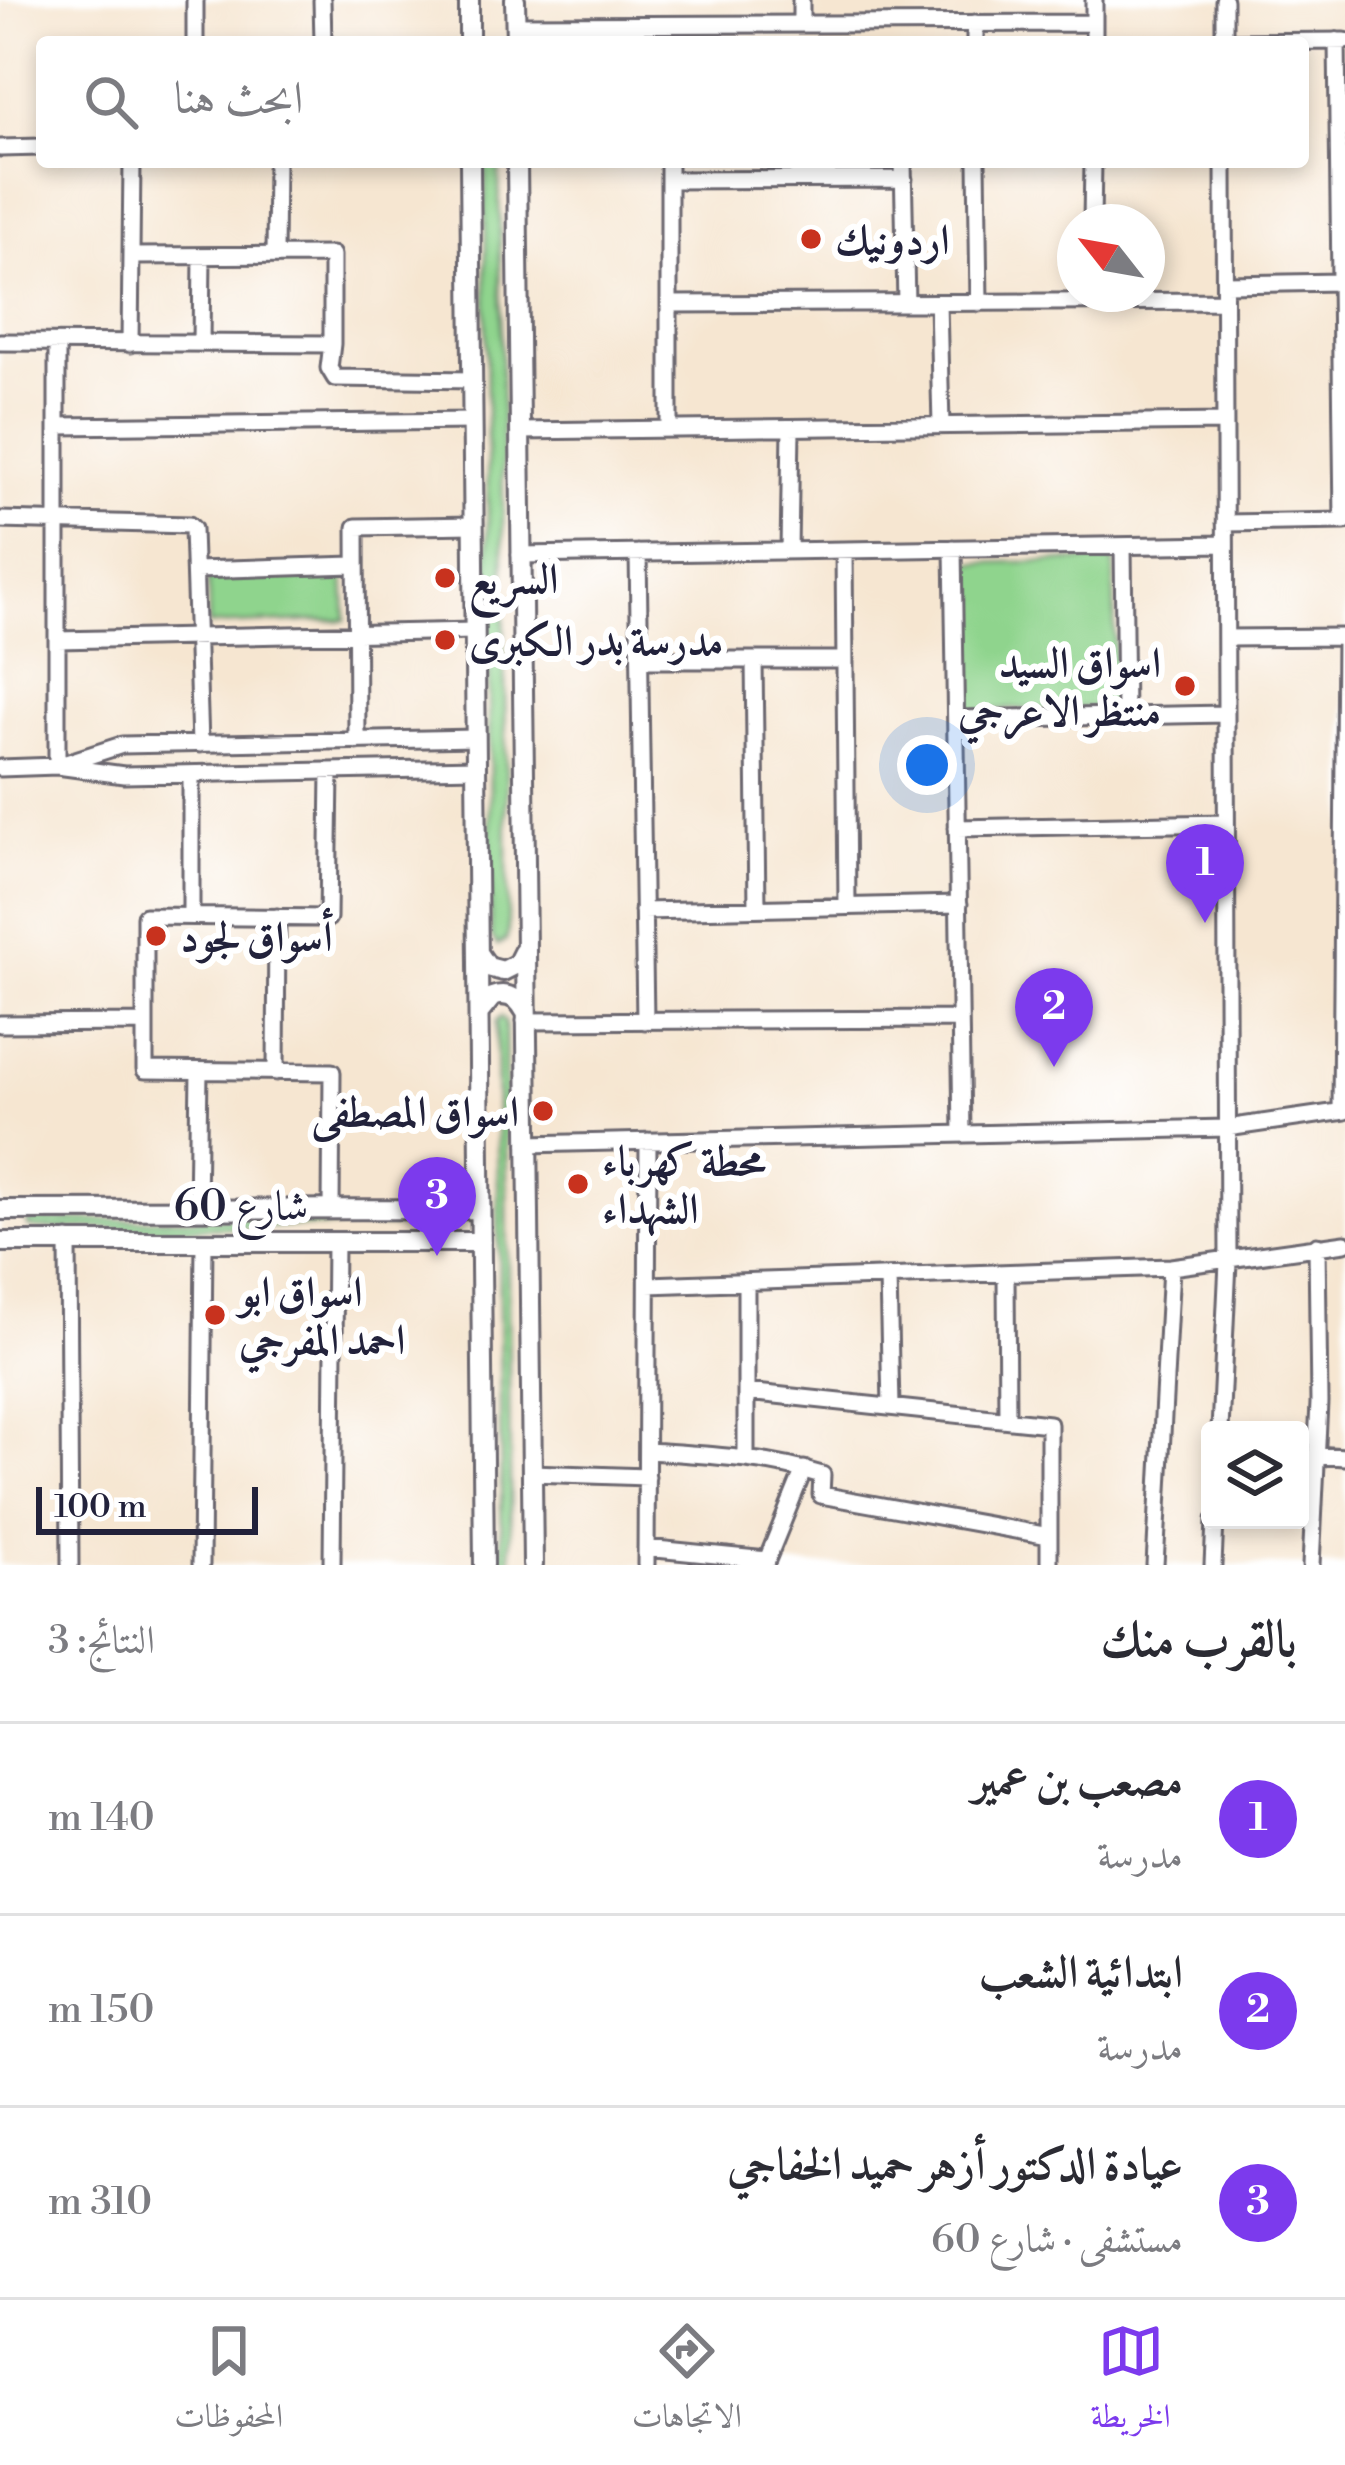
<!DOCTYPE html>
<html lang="ar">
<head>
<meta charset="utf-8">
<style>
  body { margin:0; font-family:"Libre Bodoni",Amiri,serif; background:#f7f7f7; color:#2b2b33; direction:rtl }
  .controls { position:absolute; right:36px; bottom:36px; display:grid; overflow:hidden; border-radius:12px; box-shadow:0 6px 18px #0003 }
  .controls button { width:108px; height:108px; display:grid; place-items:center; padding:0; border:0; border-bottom:3px solid #e1e1e2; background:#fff; color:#2b2b33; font:60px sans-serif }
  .compass { position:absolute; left:1057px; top:204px; width:108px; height:108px; border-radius:50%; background:#fff; box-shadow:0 6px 18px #0003; rotate:301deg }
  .scale { position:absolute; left:36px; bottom:30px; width:222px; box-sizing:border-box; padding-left:12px; border:6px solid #22223b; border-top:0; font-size:33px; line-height:42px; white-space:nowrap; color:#22223b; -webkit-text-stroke:9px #fff; paint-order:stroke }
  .you { position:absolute; left:927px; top:765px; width:42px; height:42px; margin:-30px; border:9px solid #fff; border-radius:50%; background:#1a73e8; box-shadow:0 0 0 18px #1a73e833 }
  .badge { display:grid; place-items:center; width:78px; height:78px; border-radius:50%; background:#7c3aed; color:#fff; font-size:39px; font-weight:700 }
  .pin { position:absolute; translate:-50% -99px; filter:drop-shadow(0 3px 6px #0008) }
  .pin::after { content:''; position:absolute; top:63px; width:42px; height:36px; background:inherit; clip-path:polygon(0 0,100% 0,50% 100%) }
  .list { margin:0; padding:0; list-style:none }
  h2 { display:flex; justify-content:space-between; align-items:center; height:156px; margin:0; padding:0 48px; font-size:51px }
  h2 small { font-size:39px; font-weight:400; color:#7c7c81 }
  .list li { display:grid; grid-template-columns:78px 1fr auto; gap:36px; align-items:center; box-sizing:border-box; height:192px; padding:0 48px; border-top:3px solid #e1e1e2 }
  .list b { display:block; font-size:45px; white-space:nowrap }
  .list p { margin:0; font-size:39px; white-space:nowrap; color:#7c7c81 }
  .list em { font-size:39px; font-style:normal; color:#7c7c81 }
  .icon { flex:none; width:66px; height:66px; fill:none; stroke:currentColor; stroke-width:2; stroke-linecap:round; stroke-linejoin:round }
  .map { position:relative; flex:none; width:1345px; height:1565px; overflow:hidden; direction:ltr }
  .search { position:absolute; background:#fff; box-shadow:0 6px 18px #0003; left:36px; right:36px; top:36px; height:132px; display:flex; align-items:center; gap:30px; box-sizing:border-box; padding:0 42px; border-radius:12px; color:#7c7c81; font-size:45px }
  .sheet { height:732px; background:#fff }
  nav { display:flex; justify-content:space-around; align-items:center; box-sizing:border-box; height:168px; border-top:3px solid #e1e1e2; background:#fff; font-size:33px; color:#7c7c81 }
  nav a { display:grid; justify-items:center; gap:6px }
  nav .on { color:#7c3aed }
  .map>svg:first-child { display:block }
  .green { fill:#8fd48d; stroke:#587b64; stroke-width:3 }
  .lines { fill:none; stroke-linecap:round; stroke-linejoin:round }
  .minor-casing { stroke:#6c6770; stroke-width:21 }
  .major-casing { stroke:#6c6770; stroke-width:24 }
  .minor { stroke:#fff; stroke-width:15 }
  .major { stroke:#fff; stroke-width:18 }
  .poi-dot { fill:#c8321e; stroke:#fff; stroke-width:4.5 }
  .labels { text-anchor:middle; stroke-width:12; stroke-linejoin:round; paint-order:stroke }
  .poi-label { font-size:42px; font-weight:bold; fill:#22223b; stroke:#fff; text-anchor:start }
  .street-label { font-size:42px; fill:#22223b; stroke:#fff }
</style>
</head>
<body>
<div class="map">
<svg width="1345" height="1565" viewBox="0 0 1345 1565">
  <rect width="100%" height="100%" fill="#fff"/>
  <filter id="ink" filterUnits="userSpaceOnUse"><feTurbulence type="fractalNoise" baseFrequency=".00833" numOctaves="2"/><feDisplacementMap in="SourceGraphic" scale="24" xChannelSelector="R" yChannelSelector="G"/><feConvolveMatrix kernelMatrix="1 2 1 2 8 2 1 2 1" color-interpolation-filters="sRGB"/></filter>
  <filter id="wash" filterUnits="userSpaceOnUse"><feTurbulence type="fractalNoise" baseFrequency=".004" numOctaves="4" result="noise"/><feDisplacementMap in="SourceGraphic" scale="48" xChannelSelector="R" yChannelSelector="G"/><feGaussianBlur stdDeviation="2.7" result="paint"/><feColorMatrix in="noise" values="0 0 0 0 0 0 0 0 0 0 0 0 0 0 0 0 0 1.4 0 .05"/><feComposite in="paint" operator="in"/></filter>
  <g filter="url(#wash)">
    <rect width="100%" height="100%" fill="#f6e6d1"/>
    <!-- green -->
    <path class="green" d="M485,162H499L508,933L506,940L497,945L491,935Z
      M1114,560L1115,707L968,710L966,563Z
      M344,574L346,620L209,625L208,579Z
      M501,1017L505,1022L511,1565H502L496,1022Z
      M416,1216L421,1221L415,1226L37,1229L28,1227L27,1221Z"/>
  </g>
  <g filter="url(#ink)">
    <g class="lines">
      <!-- minor casing -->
      <g class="minor-casing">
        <path id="minor" d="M195,0V42
          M322,0L323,42
          M801,0V24
          M1224,0V42
          M975,23V42
          M516,25L1094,23
          M1337,41L1343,521
          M1094,42V0
          M1224,42L1345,41
          M0,148L42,147
          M669,162V429
          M903,162L906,303
          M977,162L979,303
          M669,180L904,179
          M1092,222L1093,162
          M275,255L276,162
          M131,256L332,255V344
          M1225,284L1340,282
          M938,303L941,426
          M669,304L1224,301
          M0,342L332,344L329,368L335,378L473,380
          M201,343L202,256
          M130,344L132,162
          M57,426L473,421
          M519,431L1225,422
          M0,520L189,525L193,529L200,744
          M1225,523L1345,521
          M1123,546L1125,716
          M953,548L962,1134
          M844,550L847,906
          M789,551L791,428
          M638,553L645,1021
          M520,555L1225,544
          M196,570L354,565
          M1226,638L1345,637
          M57,640L475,631
          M640,660H845
          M754,660L757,908
          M956,719L1226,714
          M357,741L356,527L474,525
          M57,766V343
          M57,766L122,745L476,738
          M0,768L57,766L124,775L476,768
          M330,771L328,918L145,916V1070L332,1072L331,1209
          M191,774V916
          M957,828L1226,823
          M643,911L959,904
          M525,1021L960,1019
          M0,1024L144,1023
          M276,1072L277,917
          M1341,1111L1345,637
          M527,1144L1227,1128L1345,1111
          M197,1207L199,1071
          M68,1240L70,1565
          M1006,1274L1007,1419
          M888,1278L891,1407
          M746,1282V1457
          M648,1285L1171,1267L1345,1243
          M747,1392L1049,1424V1565
          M1220,1430L1228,1262L1224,162
          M647,1451C706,1455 764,1457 822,1475L821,1495L1049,1536
          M1316,1455L1345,1457
          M531,1473L647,1477
          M646,1548L767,1560
          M201,1565L204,1241
          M332,1565L335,1241
          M646,1565L648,1141
          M765,1565L804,1469
          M1155,1565L1171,1267
          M1213,1565L1215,1520
          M1311,1565L1319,1403L1317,1245"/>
      </g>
      <!-- major casing -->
      <g class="major-casing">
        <path id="major" d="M515,0L516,42
          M469,42V0
          M470,162L484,1565
          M517,162L533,1565
          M479,954L488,967L503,971L517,964L523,952
          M479,1013L492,997C506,992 518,997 525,1011
          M0,1210L480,1209
          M0,1242H481"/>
      </g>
      <!-- minor -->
      <use href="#minor" class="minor"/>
      <!-- major -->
      <use href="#major" class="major"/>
    </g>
  </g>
  <!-- markers -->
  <g class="poi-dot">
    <circle cx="811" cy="239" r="12"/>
    <circle cx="445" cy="578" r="12"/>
    <circle cx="445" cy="640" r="12"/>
    <circle cx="1185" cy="686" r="12"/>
    <circle cx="156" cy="936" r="12"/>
    <circle cx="543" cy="1111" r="12"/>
    <circle cx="578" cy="1184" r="12"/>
    <circle cx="215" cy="1315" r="12"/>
  </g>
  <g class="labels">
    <!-- poi labels -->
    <g class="poi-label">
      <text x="835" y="254">اردونيك</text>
      <text x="469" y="593">السريع</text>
      <text x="469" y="655">مدرسة بدر الكبرى</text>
      <text x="1161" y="677" text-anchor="end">اسواق السيد<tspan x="1161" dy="48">منتظر الاعرجي</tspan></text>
      <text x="180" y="951">أسواق لجود</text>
      <text x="519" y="1126" text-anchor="end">اسواق المصطفى</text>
      <text x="602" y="1175">محطة كهرباء<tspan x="602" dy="48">الشهداء</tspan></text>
      <text x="239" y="1306">اسواق ابو<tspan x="239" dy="48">احمد المفرجي</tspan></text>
    </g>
    <!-- street labels -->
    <g class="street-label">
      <text x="241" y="1220">شارع 60</text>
    </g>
  </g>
</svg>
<div class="controls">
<button><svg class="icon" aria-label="layers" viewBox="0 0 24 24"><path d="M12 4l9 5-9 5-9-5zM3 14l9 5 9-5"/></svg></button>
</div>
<svg class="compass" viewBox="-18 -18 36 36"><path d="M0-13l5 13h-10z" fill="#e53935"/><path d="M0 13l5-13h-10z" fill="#7c7c81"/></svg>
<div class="scale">100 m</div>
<div class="you"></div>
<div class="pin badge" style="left:1205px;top:923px">1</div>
<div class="pin badge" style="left:1054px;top:1067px">2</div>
<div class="pin badge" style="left:437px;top:1256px">3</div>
<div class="search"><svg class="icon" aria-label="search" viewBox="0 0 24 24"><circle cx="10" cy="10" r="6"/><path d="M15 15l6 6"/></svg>ابحث هنا</div>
</div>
<section class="sheet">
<h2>بالقرب منك<small>النتائج: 3</small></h2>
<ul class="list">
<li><span class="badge">1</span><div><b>مصعب بن عمير</b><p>مدرسة</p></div><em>140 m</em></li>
<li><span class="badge">2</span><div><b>ابتدائية الشعب</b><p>مدرسة</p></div><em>150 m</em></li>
<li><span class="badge">3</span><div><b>عيادة الدكتور أزهر حميد الخفاجي</b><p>مستشفى · شارع 60</p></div><em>310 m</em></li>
</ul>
</section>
<nav>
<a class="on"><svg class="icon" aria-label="map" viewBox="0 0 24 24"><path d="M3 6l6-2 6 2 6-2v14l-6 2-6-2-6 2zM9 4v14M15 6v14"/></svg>الخريطة</a>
<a><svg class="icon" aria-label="directions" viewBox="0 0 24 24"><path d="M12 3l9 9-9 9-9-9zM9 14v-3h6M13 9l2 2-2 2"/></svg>الاتجاهات</a>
<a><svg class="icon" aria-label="saved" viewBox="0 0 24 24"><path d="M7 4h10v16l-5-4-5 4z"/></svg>المحفوظات</a>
</nav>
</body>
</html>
